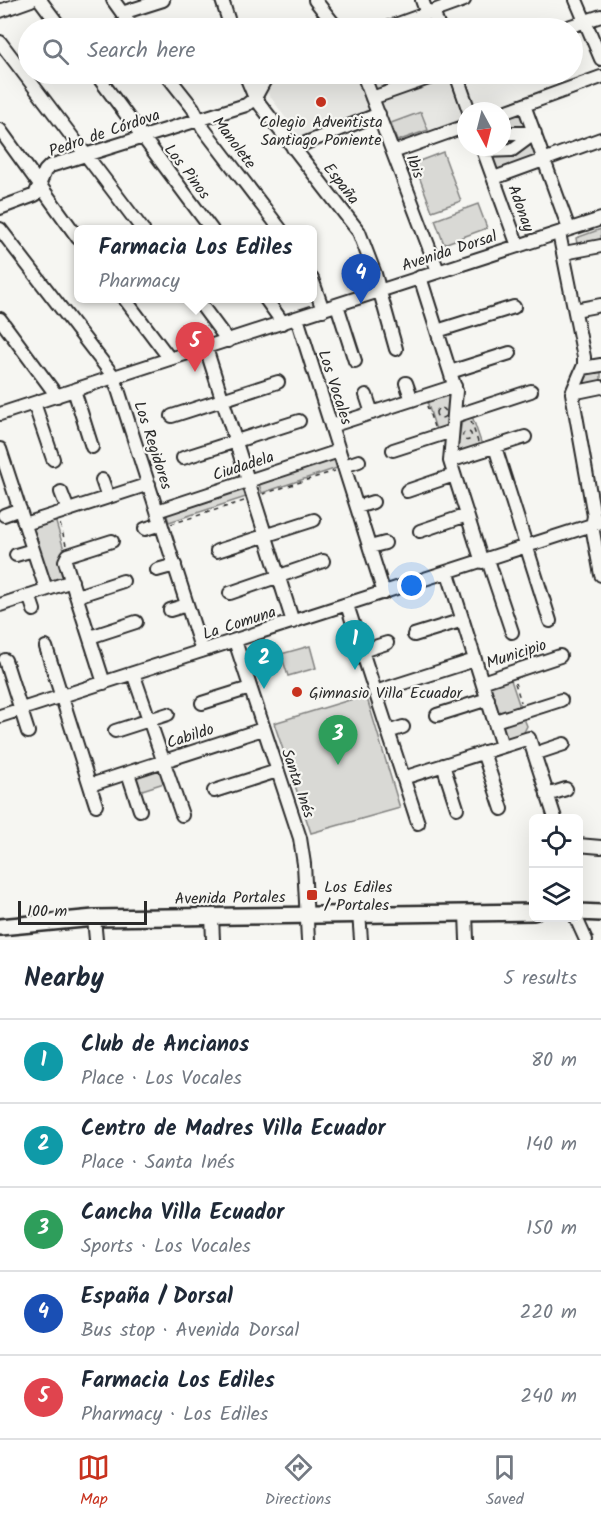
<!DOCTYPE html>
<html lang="en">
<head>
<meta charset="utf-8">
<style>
  body { margin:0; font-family:Kalam,sans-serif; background:#f2f2f3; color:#1f2937 }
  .controls { position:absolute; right:18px; bottom:18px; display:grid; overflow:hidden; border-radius:9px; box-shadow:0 6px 24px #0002 }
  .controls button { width:54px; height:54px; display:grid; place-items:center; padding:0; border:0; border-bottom:2px solid #e0e1e3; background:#fff; color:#1f2937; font:30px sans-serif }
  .compass { position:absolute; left:457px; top:102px; width:54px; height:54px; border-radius:50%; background:#fff; box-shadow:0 6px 24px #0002; rotate:173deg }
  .scale { position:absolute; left:18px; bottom:15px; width:129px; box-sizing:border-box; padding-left:6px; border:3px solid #2b2b2b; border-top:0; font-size:16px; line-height:21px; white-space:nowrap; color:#2b2b2b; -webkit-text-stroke:4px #f6f6f2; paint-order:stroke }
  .you { position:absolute; left:412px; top:586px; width:21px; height:21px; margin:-15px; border:4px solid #fff; border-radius:50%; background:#1a73e8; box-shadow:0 0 0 9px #1a73e833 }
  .badge { display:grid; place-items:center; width:39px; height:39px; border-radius:50%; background:#c8321e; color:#fff; font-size:20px; font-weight:700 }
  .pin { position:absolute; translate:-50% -50px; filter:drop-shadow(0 2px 3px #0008) }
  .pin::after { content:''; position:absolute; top:32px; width:21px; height:18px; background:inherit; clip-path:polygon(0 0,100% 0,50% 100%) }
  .popup { position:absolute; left:74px; top:225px; width:243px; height:78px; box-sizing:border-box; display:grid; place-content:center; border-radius:9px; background:#fff; filter:drop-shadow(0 2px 4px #0005); font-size:20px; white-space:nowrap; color:#747a83 }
  .popup b { font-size:22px; color:#1f2937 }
  .popup::after { content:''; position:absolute; left:50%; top:100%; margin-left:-12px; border:12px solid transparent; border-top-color:#fff }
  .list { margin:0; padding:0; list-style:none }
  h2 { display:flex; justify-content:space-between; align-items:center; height:78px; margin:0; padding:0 24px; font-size:26px }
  h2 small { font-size:20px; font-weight:400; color:#747a83 }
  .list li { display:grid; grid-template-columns:39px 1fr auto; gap:18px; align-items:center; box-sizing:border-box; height:84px; padding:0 24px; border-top:2px solid #e0e1e3 }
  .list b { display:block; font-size:22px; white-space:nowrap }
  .list p { margin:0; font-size:20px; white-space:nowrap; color:#747a83 }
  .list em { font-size:20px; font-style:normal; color:#747a83 }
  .icon { flex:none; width:33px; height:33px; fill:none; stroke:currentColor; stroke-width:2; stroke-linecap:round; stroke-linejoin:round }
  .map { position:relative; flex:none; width:601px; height:940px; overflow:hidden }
  .search { position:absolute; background:#fff; box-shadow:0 6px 24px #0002; left:18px; right:18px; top:18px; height:66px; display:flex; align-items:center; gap:15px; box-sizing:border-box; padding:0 21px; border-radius:33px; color:#747a83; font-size:22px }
  .sheet { height:498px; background:#fff }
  nav { display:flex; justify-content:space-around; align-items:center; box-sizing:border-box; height:84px; border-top:2px solid #e0e1e3; background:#fff; font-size:16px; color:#747a83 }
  nav a { display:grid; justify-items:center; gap:3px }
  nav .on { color:#c8321e }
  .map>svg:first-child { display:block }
  .built { fill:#e7e7e3 }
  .green { fill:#d9d9d5; stroke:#828280; stroke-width:1.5 }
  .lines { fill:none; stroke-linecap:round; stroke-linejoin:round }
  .minor-casing { stroke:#2b2b2b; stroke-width:16 }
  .major-casing { stroke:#2b2b2b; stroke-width:20 }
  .path { stroke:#2b2b2b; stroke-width:1.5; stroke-dasharray:4.5 4.5; stroke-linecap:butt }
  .minor { stroke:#f6f6f2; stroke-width:12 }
  .major { stroke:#f6f6f2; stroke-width:15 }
  .poi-dot { fill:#c8321e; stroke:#f6f6f2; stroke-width:2 }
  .labels { text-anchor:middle; stroke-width:4.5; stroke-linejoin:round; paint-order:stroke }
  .poi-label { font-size:16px; fill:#2b2b2b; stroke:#f6f6f2; text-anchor:start }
  .street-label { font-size:16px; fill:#2b2b2b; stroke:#f6f6f2 }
</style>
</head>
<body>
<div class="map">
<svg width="601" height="940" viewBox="0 0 601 940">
  <rect width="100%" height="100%" fill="#f6f6f2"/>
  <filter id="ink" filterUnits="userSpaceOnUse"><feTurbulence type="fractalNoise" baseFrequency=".0167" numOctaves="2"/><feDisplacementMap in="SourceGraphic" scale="12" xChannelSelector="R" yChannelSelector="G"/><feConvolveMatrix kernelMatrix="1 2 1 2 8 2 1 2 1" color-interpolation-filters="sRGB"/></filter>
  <g filter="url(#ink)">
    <!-- built -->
    <path class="built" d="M285,74H359L372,110L299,137L265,89L269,82Z
      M444,78L449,79L462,118L459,123L395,145L379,103Z"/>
    <!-- green -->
    <path class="green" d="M366,74H427L374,93Z
      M421,112L428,130L397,141L391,123Z
      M521,113L538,158L498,172L489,147H502V120Z
      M443,152L461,201L432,211L414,163Z
      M478,204L487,228L444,244L435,220Z
      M601,229V239L577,244L576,238Z
      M601,366V385L578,389L585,369Z
      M450,391L453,394L448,430L437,433L426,398Z
      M471,413L483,448L462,454L457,449L463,415Z
      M336,454L340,467L262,493L258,481Z
      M246,484L249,496L169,522L165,510Z
      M55,519L65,553L60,556L63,580L51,586L32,526Z
      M310,646L316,668L288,676L281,654Z
      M509,674L521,710L499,717L488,681Z
      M366,695L400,808L311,833L274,723Z
      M523,716L527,726L522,736L507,741L501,723Z
      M159,766L164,783L136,792L130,774Z"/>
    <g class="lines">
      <!-- minor casing -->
      <g class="minor-casing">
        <path id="minor" d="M40,0L61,28
          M113,0L133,28
          M222,0L231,28
          M315,0L337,28
          M422,0L427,14
          M576,0L601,59
          M0,11L31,0
          M433,11L439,28
          M122,13L163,0
          M387,28L464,0
          M565,28L601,16
          M0,42L143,230
          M96,74L212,230
          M166,74L193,108L203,128L281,230
          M245,74L255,98L359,232L375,274L396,349
          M363,74L438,271
          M456,74L469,111
          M372,98L440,74
          M524,105L569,229
          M502,113L601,77
          M0,130L78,238
          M482,147L518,246
          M293,148L379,114
          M488,148L484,151L512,150L535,133H506L502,136
          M393,152L466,126
          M494,178L601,139
          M0,208L35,195L45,171L50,166L246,105L255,98L268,74
          M0,229L114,377L202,651
          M559,233L584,357V365L572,393L594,516L592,526L601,575
          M564,253L601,246
          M420,277L456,391L450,461L482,562
          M312,279L323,310
          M124,298L170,359
          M196,298L228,341
          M265,298L283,323
          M337,305L355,361
          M575,310L601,305
          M297,318L384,593
          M0,319L57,396
          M437,331L514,307
          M206,348L293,622
          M583,368L601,365
          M450,372L510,353
          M406,383L412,400
          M74,390L92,447
          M572,393L601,387
          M366,395L372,413
          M34,403L53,459
          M0,414L601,219
          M172,416L278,382
          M455,416L531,391
          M331,426L455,386
          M495,447L550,621
          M0,449L46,589
          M393,450L452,431
          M183,458L299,421
          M450,461L525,437
          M344,466L359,461
          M102,480L108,497
          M407,491L454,475
          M61,492L68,510
          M357,507L373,502
          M157,511L339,451
          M4,515L20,509
          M25,524L149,484
          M145,529L161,524
          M420,531L467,515
          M370,547L385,543
          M217,551L314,520
          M16,555L33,550
          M488,560L512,632
          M157,570L175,565
          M448,573L502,746
          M230,593L323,561
          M29,595L34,610
          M77,596L123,581
          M0,605L72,581
          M347,605L418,823
          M170,610L187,605
          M414,635L463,620
          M90,637L136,622
          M235,641L300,838L304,864L308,940
          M46,647L96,805
          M362,651L387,643
          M5,660L28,732
          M133,673L182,815
          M482,682L560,656
          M104,683L65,561L68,555L112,541
          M375,692L475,660
          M202,703L250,688
          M437,715L488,699
          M0,716L601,522
          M495,721L561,700
          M115,731L168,714
          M388,732L403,727
          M483,752L502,809
          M534,754L564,744
          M443,765L457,808
          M128,773L140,810
          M403,778L529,738L555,818
          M90,785L263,729
          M214,791L277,771
          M547,795L566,789
          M578,845L601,847
          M359,913L361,940
          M466,913L467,940
          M212,916L213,940
          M94,918L96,940
          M576,918L586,940"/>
      </g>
      <!-- major casing -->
      <g class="major-casing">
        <path id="major" d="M578,912L601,913
          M0,927L94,918L534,912"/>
      </g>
      <!-- path -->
      <path class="path" d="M427,406L434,427
        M436 413a5 5 0 1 1 10 0a5 5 0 1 1-10 0Z
        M471,421L478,442
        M462.5 436a4.5 4.5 0 1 1 9 0a4.5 4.5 0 1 1-9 0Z
        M263,494L335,471
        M60,524L66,545
        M171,524L244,501
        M515,683L521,702"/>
      <!-- minor -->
      <use href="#minor" class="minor"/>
      <!-- major -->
      <use href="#major" class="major"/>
    </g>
  </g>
  <!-- markers -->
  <g class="poi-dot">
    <circle cx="321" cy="102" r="6"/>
    <circle cx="297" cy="692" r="6"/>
    <rect x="306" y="889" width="12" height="12" rx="3"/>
  </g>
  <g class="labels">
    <!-- poi labels -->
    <g class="poi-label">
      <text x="321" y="127" text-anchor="middle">Colegio Adventista<tspan x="321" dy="18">Santiago Poniente</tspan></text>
      <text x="309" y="698">Gimnasio Villa Ecuador</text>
      <text x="324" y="892">Los Ediles<tspan x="324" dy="18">/ Portales</tspan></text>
    </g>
    <!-- street labels -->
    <g class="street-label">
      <text transform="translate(104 132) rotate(-19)" y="6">Pedro de Córdova</text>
      <text transform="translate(235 142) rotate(53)" y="6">Manolete</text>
      <text transform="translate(416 166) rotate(69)" y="6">Ibis</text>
      <text transform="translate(188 171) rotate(53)" y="6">Los Pinos</text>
      <text transform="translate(342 183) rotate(52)" y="6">España</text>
      <text transform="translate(522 208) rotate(70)" y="6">Adonay</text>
      <text transform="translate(449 250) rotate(-18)" y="6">Avenida Dorsal</text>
      <text transform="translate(336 387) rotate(72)" y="6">Los Vocales</text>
      <text transform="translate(154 445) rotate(72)" y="6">Los Regidores</text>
      <text transform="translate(243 465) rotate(-18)" y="6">Ciudadela</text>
      <text transform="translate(239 622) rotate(-18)" y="6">La Comuna</text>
      <text transform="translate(516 653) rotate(-18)" y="6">Municipio</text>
      <text transform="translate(190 735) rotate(-18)" y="6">Cabildo</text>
      <text transform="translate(299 783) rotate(71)" y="6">Santa Inés</text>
      <text transform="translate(230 897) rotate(-1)" y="6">Avenida Portales</text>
    </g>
  </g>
</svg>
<div class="controls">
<button><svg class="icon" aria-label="locate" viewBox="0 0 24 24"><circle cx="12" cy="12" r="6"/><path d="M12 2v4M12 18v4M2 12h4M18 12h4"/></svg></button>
<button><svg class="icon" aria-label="layers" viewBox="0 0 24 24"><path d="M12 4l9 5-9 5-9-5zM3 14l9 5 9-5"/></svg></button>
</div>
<svg class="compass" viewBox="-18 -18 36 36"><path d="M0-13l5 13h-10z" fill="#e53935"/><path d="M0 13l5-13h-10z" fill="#747a83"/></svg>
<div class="scale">100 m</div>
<div class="you"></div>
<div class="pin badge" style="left:355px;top:670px;background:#0f9aa8">1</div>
<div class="pin badge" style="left:264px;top:689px;background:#0f9aa8">2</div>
<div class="pin badge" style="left:338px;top:765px;background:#2e9e5b">3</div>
<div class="pin badge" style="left:361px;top:304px;background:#1a4fb4">4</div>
<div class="pin badge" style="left:195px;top:372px;background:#e0444e">5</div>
<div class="popup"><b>Farmacia Los Ediles</b>Pharmacy</div>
<div class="search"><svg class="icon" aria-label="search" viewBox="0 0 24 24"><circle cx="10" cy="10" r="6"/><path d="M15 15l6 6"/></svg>Search here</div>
</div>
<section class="sheet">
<h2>Nearby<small>5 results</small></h2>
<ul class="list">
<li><span class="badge" style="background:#0f9aa8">1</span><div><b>Club de Ancianos</b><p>Place · Los Vocales</p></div><em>80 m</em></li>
<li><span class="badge" style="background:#0f9aa8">2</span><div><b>Centro de Madres Villa Ecuador</b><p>Place · Santa Inés</p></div><em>140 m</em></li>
<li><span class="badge" style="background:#2e9e5b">3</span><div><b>Cancha Villa Ecuador</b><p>Sports · Los Vocales</p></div><em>150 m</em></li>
<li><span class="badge" style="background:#1a4fb4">4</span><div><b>España / Dorsal</b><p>Bus stop · Avenida Dorsal</p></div><em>220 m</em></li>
<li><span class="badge" style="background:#e0444e">5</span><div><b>Farmacia Los Ediles</b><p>Pharmacy · Los Ediles</p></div><em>240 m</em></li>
</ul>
</section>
<nav>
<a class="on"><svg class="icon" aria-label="map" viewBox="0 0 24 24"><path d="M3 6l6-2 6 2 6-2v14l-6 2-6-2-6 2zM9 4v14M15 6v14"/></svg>Map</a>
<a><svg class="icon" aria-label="directions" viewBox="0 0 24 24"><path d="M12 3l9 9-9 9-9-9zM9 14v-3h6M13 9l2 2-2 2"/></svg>Directions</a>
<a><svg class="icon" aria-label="saved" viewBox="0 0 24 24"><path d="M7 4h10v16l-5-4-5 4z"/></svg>Saved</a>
</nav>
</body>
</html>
